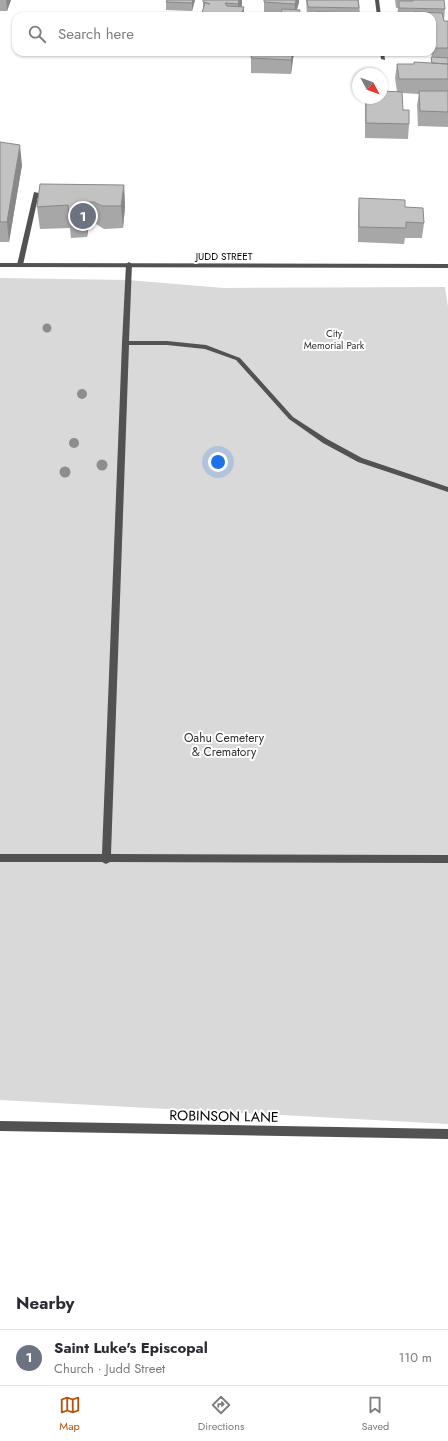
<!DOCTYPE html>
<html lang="en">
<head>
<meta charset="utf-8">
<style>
  body { margin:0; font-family:Jost,sans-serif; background:#f2f2f3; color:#2b2b33 }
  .compass { position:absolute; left:352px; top:68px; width:36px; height:36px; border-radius:50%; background:#fff; box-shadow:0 1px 3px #0004; rotate:131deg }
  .you { position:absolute; left:218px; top:462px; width:14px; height:14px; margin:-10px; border:3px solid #fff; border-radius:50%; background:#1a73e8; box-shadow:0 0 0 6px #1a73e833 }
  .badge { display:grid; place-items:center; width:26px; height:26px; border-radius:50%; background:#b45309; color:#fff; font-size:13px; font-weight:700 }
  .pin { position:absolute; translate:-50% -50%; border:2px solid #fff; box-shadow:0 1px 4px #0006 }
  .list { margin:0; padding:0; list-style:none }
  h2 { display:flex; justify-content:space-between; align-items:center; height:52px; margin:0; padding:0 16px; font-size:17px }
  h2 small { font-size:13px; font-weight:400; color:#7c7c81 }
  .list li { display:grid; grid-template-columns:26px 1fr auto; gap:12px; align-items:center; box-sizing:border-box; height:56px; padding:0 16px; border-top:1px solid #e1e1e2 }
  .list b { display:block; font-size:15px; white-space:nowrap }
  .list p { margin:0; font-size:13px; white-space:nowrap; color:#7c7c81 }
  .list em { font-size:13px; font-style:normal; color:#7c7c81 }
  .icon { flex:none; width:22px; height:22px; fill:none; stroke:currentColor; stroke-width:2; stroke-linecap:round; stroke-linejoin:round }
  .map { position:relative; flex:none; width:448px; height:1277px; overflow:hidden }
  .search { position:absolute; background:#fff; box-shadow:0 1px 3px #0004; left:12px; right:12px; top:12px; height:44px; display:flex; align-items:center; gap:10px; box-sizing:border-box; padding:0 14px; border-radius:12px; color:#7c7c81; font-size:15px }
  .sheet { height:108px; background:#fff }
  nav { display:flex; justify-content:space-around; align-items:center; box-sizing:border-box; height:56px; border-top:1px solid #e1e1e2; background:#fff; font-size:11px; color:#7c7c81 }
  nav a { display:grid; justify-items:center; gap:2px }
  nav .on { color:#b45309 }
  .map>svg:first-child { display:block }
  .green { fill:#d9d9d9 }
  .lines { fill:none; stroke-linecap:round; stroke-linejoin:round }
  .service { fill:#525252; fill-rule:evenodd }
  .minor { fill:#525252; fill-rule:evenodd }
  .tertiary { fill:#525252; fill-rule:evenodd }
  .tree { fill:#8d8d8d }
  .wall { fill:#a7a7a7 }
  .shaded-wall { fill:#888 }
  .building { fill:#c2c2c2; stroke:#888 }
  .labels { text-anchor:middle; stroke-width:4; stroke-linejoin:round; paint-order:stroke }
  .far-street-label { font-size:10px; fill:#000; stroke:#fff }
  .far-park-label { font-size:10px; fill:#303030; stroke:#fff }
  .park-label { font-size:12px; fill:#303030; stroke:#fff }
  .near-street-label { font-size:14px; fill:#000; stroke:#fff }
</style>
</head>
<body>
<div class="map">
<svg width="448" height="1277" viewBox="0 0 448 1277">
  <rect width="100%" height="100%" fill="#fff"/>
  <!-- green -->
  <path class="green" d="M0,278L128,280L224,288L445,287L448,307V1124L0,1100Z"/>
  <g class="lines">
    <!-- service -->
    <path class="service" d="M34,192L39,193L23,265L20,267L17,265Z
      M129,262L132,264L129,341H167L206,345L240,358L293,417L327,439L362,458L448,487V492L358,462L323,443L289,419L236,360L205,349L167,345H129L111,854L448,855V863L110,862L106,864L102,862H0V854H102L122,343L126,264Z"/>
    <!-- minor -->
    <path class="minor" d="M375,0H379L381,16H377Z
      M380,52H384L385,60L381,59Z
      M0,1121L448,1129V1139L0,1131Z"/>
    <!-- tertiary -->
    <path class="tertiary" d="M0,263L448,264V268L0,267Z"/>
  </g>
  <!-- trees -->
  <g class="tree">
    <circle cx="47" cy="328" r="4.5"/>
    <circle cx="82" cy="394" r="5"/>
    <circle cx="74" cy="443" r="5"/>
    <circle cx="102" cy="465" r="5.5"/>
    <circle cx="65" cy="472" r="5.5"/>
  </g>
  <!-- wall -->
  <path class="wall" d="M0,0H11L7,11H0Z
    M195,0L192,11L166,10V2Z
    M203,0H242L241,7H244V16H201L203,10Z
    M306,0H359L360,16L307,14Z
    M395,0H444L445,9L444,21H448V127L418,126L417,105L419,94L402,93L403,110L409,124L408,139L365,138V98H382L397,92L395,78L397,64H414V62L431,63V57H432L431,52H432V16H397L398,8H396Z
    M264,2H299L297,10H300V16H264Z
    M294,52L291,74L251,73V58Z
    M0,142L22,165L9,242H0Z
    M124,185L125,207L123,228L104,229L96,224H89L87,237L71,238L70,228L40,229L37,207Z
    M359,198L405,207L424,223L422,238H405L404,244L358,242V214Z"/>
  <!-- shaded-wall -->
  <path class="shaded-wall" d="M6,0H11L7,11Z
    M193,0H195L192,11V3Z
    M239,0H242V6L239,16H238V4Z
    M296,0H299V2L295,16H294L295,4Z
    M244,7V16H241Z
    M293,52H294L291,74V60Z
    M20,145L22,165L9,242L7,222Z
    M124,185L125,207L123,228L121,206Z
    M87,202L89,224L87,237L86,214Z"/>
  <!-- building -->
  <path class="building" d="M167,0H193L192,3L166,2Z
    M203,0H239L238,4L225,3L227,6L244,7L241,16H201L205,3L210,4L203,2Z
    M264,0H296L295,4L264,2Z
    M307,0H358L359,8L308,7Z
    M413,0H444L445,9L399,8V1H413Z
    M282,9L300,10L299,16H266V13L281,14Z
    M316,12L359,13L360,16H303V14H316Z
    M414,12L442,13L444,21H448V48H434L432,35V16H415Z
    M252,52H293L291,60L251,58Z
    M431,57L448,58V64L432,63Z
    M414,62L448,64V79H399L397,64H414Z
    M382,91L402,92L403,110H409V124L366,123V98H382Z
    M419,91H448V112L420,111Z
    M0,142L20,145L7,222H0Z
    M40,184L124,185L121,206H102L94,202H87L86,214L69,215L68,205L37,207Z
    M359,198L405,200V207L423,208L424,223L406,222V228L359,227Z"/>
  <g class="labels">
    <!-- far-street labels -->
    <g class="far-street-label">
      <text x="224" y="260">JUDD STREET</text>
    </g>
    <!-- far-park labels -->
    <g class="far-park-label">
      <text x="334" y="337">City<tspan x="334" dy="12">Memorial Park</tspan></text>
    </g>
    <!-- park labels -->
    <g class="park-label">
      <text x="224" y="742">Oahu Cemetery<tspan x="224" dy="14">&amp; Crematory</tspan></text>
    </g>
    <!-- near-street labels -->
    <g class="near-street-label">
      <text transform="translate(224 1116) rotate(1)" y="5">ROBINSON LANE</text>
    </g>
  </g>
</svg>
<svg class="compass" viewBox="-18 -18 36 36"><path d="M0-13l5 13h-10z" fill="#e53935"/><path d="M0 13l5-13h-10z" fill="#7c7c81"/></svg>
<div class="you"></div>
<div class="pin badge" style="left:83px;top:216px;background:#6b7280">1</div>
<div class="search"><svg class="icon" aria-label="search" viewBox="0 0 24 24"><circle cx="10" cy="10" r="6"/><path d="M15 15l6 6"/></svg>Search here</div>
</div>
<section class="sheet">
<h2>Nearby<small></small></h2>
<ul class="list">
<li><span class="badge" style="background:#6b7280">1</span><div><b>Saint Luke's Episcopal</b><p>Church · Judd Street</p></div><em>110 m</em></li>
</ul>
</section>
<nav>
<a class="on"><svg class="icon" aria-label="map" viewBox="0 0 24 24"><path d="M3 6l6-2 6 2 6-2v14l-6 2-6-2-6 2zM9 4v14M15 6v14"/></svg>Map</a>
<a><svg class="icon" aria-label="directions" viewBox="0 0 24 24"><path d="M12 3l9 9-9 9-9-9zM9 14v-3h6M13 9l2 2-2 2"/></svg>Directions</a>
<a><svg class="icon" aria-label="saved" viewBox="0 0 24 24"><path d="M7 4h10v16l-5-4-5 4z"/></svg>Saved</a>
</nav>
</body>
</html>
